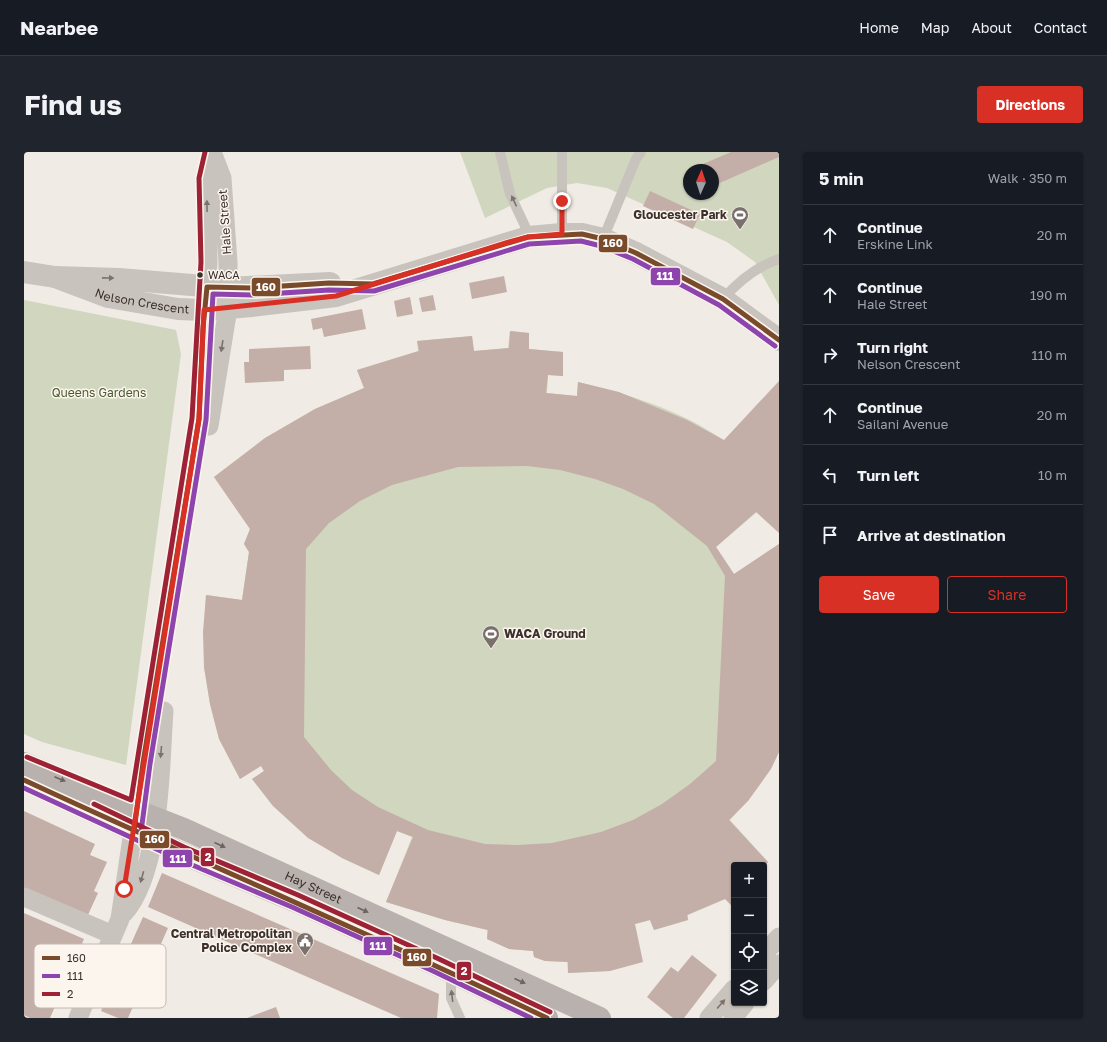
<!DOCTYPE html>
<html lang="en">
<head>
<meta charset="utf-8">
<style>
  body { margin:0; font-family:"Golos Text",sans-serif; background:#20242c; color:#f1f3f6 }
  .controls { position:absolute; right:12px; bottom:12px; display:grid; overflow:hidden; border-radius:4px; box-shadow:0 1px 3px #0004 }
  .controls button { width:36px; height:36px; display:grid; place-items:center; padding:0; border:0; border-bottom:1px solid #363941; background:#171b24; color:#f1f3f6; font:20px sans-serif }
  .compass { position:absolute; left:659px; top:12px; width:36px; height:36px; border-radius:50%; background:#171b24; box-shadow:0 1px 3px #0004; rotate:3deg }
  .stop { position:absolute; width:12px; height:12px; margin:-9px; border:3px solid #d93025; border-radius:50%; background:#fff }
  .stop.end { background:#d93025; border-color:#fff; box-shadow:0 1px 4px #0008 }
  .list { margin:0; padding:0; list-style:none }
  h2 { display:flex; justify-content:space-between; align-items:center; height:52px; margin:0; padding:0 16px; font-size:17px }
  h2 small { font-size:13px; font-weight:400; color:#9ea1a6 }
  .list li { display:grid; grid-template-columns:26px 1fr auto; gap:12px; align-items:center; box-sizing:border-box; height:60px; padding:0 16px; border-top:1px solid #363941 }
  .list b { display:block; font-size:15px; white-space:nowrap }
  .list p { margin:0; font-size:13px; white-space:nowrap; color:#9ea1a6 }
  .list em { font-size:13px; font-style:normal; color:#9ea1a6 }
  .actions { display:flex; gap:8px; padding:12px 16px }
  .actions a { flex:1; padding:9px 0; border:1px solid #d93025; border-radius:4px; text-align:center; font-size:14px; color:#d93025 }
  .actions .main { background:#d93025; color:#fff }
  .icon { flex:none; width:22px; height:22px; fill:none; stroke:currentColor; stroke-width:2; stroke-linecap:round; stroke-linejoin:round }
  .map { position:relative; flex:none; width:755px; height:866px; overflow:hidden; border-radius:4px }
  header { display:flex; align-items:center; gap:24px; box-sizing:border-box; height:56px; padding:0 20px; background:#171b24; border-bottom:1px solid #363941 }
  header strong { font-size:19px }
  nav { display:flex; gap:22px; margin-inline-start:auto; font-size:14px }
  .intro { display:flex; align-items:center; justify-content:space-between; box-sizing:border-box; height:96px; padding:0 24px }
  h1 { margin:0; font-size:28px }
  .button { padding:10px 18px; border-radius:4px; background:#d93025; color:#fff; font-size:14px; font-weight:700 }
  main { display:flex; gap:24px; padding:0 24px }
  aside { flex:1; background:#171b24; border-radius:4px; box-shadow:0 1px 3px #0004 }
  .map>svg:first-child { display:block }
  .park { fill:#d1d6bf; fill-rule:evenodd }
  .building { fill:#c3afa7; fill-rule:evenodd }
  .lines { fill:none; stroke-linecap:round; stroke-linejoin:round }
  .service { stroke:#c9c3be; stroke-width:10 }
  .minor { stroke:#c9c3be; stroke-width:19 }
  .tertiary { stroke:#c9c3be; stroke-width:22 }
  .primary { stroke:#b8b1ad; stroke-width:22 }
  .bus-1-casing { stroke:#fbf5ee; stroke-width:8 }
  .bus-2-casing { stroke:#fbf5ee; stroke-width:8 }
  .bus-3-casing { stroke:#fbf5ee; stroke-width:8 }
  .bus-1 { stroke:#7a4b2a; stroke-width:5 }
  .bus-2 { stroke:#8e44ad; stroke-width:5 }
  .bus-3 { stroke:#9d2235; stroke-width:5 }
  .oneway { fill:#7b726d }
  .oneway2 { fill:#6d645f }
  .route { stroke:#d93025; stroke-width:5 }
  .bus-dot { fill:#3b302b; stroke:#fbf5ee; stroke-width:1.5 }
  .labels { text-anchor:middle; stroke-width:3; stroke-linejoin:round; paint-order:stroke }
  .bus-label { font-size:11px; fill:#3b302b; stroke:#fbf5ee; text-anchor:start }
  .poi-label { font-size:12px; font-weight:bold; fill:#3b302b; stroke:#fbf5ee; text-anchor:end }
  .street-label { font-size:12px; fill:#3b302b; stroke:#fbf5ee }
  .park-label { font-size:12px; fill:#4a5a2e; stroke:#fbf5ee }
  .key { fill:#fbf5ee; stroke:#c1bab4; stroke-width:1 }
  .key-label { font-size:11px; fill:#3b302b }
  .line-badge { stroke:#fbf5ee; stroke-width:1.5 }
  .badge-label { font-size:11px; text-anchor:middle; font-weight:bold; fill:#fff }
</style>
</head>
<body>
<header>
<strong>Nearbee</strong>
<nav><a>Home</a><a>Map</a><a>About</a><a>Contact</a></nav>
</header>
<div class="intro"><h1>Find us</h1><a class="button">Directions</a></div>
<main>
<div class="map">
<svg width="755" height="866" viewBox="0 0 755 866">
  <rect width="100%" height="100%" fill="#f0ebe5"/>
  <!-- park -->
  <path class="park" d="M436,0H755V153L731,110L703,90L583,36L553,31L523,36L461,66ZM665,18H689V42H665Z
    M0,148L152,178L157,202L102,613L18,590L0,582Z
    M486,179L505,181V197L539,200V224L524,223L523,241L553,244L554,230C604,242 657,258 699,288C717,300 739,325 755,341L692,395L710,422L755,392V600C743,626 726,647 706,668L744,710L740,715V713H710L709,755L701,747L664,763V768L630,778L626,768L611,772L586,819L544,821L543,810L521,809L510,805L509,799L485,797L463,787V778L421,768L362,750L388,685L373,679L355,723L318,706L249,654L228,627L240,619L237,614L216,627L195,587L186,552L180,515L182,443L218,448L225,400L220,392L226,377L190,325L241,286L291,257L340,236L333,218L394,199L393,189L448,184L450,199L484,196Z"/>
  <!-- building -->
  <path class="building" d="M707,0H755V5L689,34V18H665Z
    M626,39L676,62L669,77L619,54Z
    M480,124L483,140L448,147L445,131Z
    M409,143L412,158L398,160L395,146Z
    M386,145L389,162L373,165L370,149Z
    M338,157L342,177L300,185L298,176L289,178L287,167Z
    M486,179L505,181V197L539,200V224L524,223L522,241L553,244L554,230L595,240L663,268L700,288L755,229V381L732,360L692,395L710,422L755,392V600L747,617L724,649L705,668L744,710L740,715V713H710L709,755L701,747L663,763L664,768L630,778L626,768L611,772L619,810L586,819L544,821V810L521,809L510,805L509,799L485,797L463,787L464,778L421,768L362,750L389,685L373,679L355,723L318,706L284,686L249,654L228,627L240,619L237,614L216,627L195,587L186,552L180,515L179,480L182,443L218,448L225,400L220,392L226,377L190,325L241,286L291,257L340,236L333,218L395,199L393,189L448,184L450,199L485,196ZM503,314L536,318L571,327L599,337L630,352L683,394L701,424L692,609L666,632L638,652L609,668L577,680L528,691L494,693L461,692L404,678L354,655L328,638L307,618L280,585L282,397L305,371L336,349L368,333L434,315Z
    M286,194L287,217L260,218V229L221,231L220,210H225V197Z
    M0,659L71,692L66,703L83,710L70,739L74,741L63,765L0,737Z
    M138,721L415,842L413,866H377L124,755Z
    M0,761L60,787L26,866H6L0,863Z
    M119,765L144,776L104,866H94L77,859Z
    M668,803L693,823L660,866H649L623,845L647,815L654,820Z
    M252,855L256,866H223Z"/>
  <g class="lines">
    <!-- service -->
    <path class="service" d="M476,0L486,42L501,74L504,85
      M538,82V0
      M579,87L612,7L617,0
      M699,147C714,130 734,114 755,107
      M427,820V846L436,866"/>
    <!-- minor -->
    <path class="minor" d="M185,274L204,156V110L198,26L188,0
      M0,745L89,783
      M100,761C137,719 136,614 140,559
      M740,802L755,785
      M740,829L755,812
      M54,866L96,767L119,611L175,267L179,176L184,110L182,26L188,0
      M685,866L710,837
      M709,866L721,851"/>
    <!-- tertiary -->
    <g class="tertiary">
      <path d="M0,120L31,125L95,127L204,136L306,131"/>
      <path id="s1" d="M31,125L84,145L154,157L180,158L228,154L312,144L504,85L538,82H558L579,87L612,101L699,147L755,188"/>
    </g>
    <!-- primary -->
    <g class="primary">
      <path id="s2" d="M0,611L83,647L160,677L576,866"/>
      <path d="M0,628L157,701L271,749L412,813L523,866"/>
    </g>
    <!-- bus-1 casing -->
    <g class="bus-1-casing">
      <path id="bus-1" d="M0,628C174,709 350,783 523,866
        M110,679L119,611L175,267L179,176L183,135L228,136L305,131L349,132L504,85L558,82L579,87L612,101L699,147L755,188"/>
    </g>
    <!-- bus-2 casing -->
    <g class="bus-2-casing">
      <path id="bus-2" d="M0,636L154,707L268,755L409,819L507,866
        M117,680L126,612L182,268L189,142L228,143L305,138L350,139L505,92L557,89L577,94L609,107L695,153L751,194"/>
    </g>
    <!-- bus-3 casing -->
    <g class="bus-3-casing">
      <path id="bus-3" d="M3,605L107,648L168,266L177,110L175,26L181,0
        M70,652L160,695L274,743L415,807L526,860"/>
    </g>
    <!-- bus-1 -->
    <use href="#bus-1" class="bus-1"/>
    <!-- bus-2 -->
    <use href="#bus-2" class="bus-2"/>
    <!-- bus-3 -->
    <use href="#bus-3" class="bus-3"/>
  </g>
  <!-- one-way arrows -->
  <defs><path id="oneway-solid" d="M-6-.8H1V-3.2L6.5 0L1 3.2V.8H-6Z"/></defs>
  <g class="oneway">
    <use href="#oneway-solid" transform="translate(490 49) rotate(-115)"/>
    <use href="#oneway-solid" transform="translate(183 54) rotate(-91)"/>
    <use href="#oneway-solid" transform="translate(84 126) rotate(1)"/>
    <use href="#oneway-solid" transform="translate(198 194) rotate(99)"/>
    <use href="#oneway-solid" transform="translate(137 600) rotate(95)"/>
    <use href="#oneway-solid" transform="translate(118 725) rotate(106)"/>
    <use href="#oneway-solid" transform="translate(428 844) rotate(-97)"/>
    <use href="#oneway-solid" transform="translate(697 852) rotate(-49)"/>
  </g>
  <g class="oneway2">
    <use href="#oneway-solid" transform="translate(36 627) rotate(23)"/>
    <use href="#oneway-solid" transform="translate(196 693) rotate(24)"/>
    <use href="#oneway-solid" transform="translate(339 758) rotate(24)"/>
    <use href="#oneway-solid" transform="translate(496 829) rotate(24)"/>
  </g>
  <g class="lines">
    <!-- route -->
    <path class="route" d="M100,737L175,267L180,158L312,144L485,90L504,85L538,82V49"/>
  </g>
  <!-- icons -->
  <defs>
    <g id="stadium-pin" transform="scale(0.9)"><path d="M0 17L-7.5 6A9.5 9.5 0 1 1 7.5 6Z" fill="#7a716c" stroke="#fbf5ee"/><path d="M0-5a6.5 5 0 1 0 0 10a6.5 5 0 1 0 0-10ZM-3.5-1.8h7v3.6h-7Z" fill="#fff"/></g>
    <g id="civic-pin" transform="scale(0.9)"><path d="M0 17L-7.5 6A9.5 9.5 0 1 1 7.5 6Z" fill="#7a716c" stroke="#fbf5ee"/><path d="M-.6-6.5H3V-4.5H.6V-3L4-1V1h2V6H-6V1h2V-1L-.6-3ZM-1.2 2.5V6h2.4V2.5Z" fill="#fff"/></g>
  </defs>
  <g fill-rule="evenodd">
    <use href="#stadium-pin" x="716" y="63"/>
    <use href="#stadium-pin" x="467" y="482"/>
    <use href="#civic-pin" x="281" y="789"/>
  </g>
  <!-- markers -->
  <circle class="bus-dot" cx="176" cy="123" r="3.5"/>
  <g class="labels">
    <!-- bus labels -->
    <g class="bus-label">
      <text x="184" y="127">WACA</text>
    </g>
    <!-- poi labels -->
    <g class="poi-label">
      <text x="703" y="67">Gloucester Park</text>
      <text x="480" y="486" text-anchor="start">WACA Ground</text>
      <text x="268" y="786">Central Metropolitan<tspan x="268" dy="14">Police Complex</tspan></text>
    </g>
    <!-- street labels -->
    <g class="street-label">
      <text transform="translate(201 70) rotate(-94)" y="4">Hale Street</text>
      <text dy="4" stroke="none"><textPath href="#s1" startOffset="91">Nelson Crescent</textPath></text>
      <text dy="4" stroke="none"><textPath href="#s2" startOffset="315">Hay Street</textPath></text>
    </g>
    <!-- park labels -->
    <g class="park-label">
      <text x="75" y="245">Queens Gardens</text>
    </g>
  </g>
  <!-- legend -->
  <rect x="10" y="792" width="132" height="64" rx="6" class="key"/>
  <rect x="18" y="804" width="18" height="4" fill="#7a4b2a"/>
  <rect x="18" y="822" width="18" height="4" fill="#8e44ad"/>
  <rect x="18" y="840" width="18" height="4" fill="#9d2235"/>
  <g class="key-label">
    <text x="43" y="810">160</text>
    <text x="43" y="828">111</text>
    <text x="43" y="846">2</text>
  </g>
  <g class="line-badge">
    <rect x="574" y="82" width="30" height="19" rx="4" fill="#7a4b2a"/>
    <rect x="626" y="115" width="31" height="19" rx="4" fill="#8e44ad"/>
    <rect x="227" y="125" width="30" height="20" rx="4" fill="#7a4b2a"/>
    <rect x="115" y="678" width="31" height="19" rx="4" fill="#7a4b2a"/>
    <rect x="176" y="695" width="15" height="20" rx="4" fill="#9d2235"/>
    <rect x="138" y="697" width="31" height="19" rx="4" fill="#8e44ad"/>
    <rect x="339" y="784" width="30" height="20" rx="4" fill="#8e44ad"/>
    <rect x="378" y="796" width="30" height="19" rx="4" fill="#7a4b2a"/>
    <rect x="432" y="809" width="16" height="20" rx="4" fill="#9d2235"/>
  </g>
  <g class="badge-label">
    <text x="589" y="95">160</text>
    <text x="641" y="128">111</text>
    <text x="242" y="139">160</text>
    <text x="131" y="691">160</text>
    <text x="184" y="709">2</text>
    <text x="154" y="711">111</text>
    <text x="354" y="798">111</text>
    <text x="393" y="809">160</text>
    <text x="440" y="823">2</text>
  </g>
</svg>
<div class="controls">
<button>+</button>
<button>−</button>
<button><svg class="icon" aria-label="locate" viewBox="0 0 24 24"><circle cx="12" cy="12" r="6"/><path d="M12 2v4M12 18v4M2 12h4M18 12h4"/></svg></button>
<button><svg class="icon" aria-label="layers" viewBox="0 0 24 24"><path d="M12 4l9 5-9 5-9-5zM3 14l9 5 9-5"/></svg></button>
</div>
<svg class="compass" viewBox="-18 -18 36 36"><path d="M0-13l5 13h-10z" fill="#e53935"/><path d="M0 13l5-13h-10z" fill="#9ea1a6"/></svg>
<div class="stop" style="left:100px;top:737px"></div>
<div class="stop end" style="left:538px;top:49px"></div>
</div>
<aside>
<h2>5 min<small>Walk · 350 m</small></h2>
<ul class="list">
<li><svg class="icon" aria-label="ahead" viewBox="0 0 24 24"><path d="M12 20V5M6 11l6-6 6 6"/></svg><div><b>Continue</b><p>Erskine Link</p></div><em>20 m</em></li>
<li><svg class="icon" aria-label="ahead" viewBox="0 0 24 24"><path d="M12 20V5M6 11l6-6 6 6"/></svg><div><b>Continue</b><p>Hale Street</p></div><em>190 m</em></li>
<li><svg class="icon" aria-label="right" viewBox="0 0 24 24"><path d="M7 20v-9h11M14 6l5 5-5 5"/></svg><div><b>Turn right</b><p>Nelson Crescent</p></div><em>110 m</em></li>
<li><svg class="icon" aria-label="ahead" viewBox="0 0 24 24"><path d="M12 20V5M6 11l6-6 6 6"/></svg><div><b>Continue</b><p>Sailani Avenue</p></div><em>20 m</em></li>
<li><svg class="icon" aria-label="left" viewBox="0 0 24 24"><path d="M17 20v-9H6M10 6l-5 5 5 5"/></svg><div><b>Turn left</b></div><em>10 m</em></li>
<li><svg class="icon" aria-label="arrive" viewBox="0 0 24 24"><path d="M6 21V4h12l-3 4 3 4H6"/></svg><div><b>Arrive at destination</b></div></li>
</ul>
<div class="actions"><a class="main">Save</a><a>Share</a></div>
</aside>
</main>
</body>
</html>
